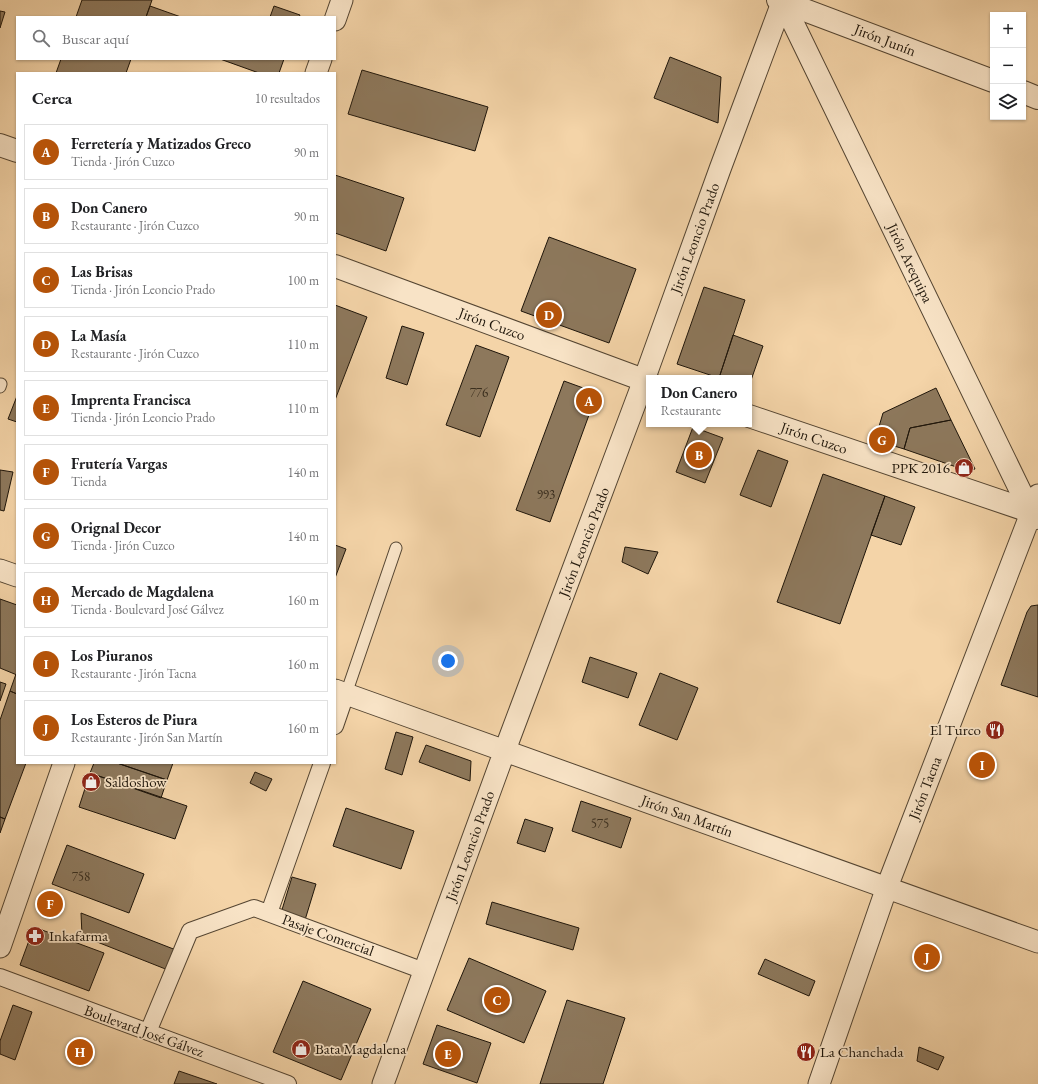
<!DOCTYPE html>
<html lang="es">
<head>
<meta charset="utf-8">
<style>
  body { margin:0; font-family:"EB Garamond",serif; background:#f6f6f6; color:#202124 }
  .controls { position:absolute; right:12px; top:12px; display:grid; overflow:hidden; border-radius:0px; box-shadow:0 1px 3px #0004 }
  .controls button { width:36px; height:36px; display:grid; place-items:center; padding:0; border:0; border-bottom:1px solid #e0e0e0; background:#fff; color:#202124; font:20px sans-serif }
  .you { position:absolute; left:448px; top:661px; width:14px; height:14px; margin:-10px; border:3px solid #fff; border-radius:50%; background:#1a73e8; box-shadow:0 0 0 6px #1a73e833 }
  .badge { display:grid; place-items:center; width:26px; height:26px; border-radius:50%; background:#b45309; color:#fff; font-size:13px; font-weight:700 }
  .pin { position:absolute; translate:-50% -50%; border:2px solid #fff; box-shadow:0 1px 4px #0006 }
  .popup { position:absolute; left:646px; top:375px; width:106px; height:52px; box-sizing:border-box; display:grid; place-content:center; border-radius:0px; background:#fff; filter:drop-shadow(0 1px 3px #0005); font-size:13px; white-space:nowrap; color:#757577 }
  .popup b { font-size:15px; color:#202124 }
  .popup::after { content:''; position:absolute; left:50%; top:100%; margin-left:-8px; border:8px solid transparent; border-top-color:#fff }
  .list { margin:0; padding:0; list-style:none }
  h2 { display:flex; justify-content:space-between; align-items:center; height:52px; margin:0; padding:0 16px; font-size:17px }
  h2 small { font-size:13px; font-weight:400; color:#757577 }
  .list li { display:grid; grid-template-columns:26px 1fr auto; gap:12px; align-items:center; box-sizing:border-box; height:56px; margin:0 8px 8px; padding:0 8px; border:1px solid #e0e0e0; border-radius:0px }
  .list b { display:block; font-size:15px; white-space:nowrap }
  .list p { margin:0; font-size:13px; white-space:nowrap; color:#757577 }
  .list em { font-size:13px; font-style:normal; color:#757577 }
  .icon { flex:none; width:22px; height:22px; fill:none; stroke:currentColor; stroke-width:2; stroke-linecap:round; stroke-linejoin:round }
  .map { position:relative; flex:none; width:1038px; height:1084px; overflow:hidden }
  .search { position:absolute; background:#fff; box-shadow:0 1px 3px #0004; left:16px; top:16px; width:320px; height:44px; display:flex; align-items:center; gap:10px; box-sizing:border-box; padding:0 14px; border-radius:0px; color:#757577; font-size:15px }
  .panel { position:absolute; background:#fff; box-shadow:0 1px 3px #0004; left:16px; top:72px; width:320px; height:692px; border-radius:0px }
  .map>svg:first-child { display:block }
  .building { fill:#8d785c; stroke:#1e150a }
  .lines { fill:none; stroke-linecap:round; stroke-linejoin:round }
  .service-casing { stroke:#544532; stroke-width:13 }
  .pedestrian-casing { stroke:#544532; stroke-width:18 }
  .minor-casing { stroke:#544532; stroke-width:23 }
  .tertiary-casing { stroke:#544532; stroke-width:24 }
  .service { stroke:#f8e3c6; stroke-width:11 }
  .pedestrian { stroke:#f8e3c6; stroke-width:16 }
  .minor { stroke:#f8e3c6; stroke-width:21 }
  .tertiary { stroke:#f8e3c6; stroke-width:22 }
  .labels { text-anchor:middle; stroke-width:3.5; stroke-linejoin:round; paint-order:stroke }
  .number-label { font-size:13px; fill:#3a2e1e }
  .street-label { font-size:15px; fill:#1e150a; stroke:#f8e3c6 }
  .poi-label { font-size:15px; fill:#1e150a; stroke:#f8e3c6; text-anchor:start }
</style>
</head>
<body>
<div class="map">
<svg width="1038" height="1084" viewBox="0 0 1038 1084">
  <rect width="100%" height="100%" fill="#f4d4a8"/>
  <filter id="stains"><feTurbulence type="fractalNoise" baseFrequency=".005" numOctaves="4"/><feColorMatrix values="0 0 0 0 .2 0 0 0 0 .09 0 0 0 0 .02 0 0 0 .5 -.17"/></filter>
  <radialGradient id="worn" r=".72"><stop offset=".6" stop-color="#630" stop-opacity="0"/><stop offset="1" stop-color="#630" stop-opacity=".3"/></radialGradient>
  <!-- building -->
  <path class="building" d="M82,0H152L146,17H76Z
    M150,6L181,17H146Z
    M274,6L300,15L299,17H270Z
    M0,11L5,12L0,28Z
    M670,57L721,77L718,123L654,98Z
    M61,59H131L126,73H56Z
    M220,59H284L279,73H259Z
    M362,70L488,107L475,151L348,114Z
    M335,175L404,198L386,251L335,233Z
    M549,237L636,269L609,343L521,311Z
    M704,287L745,300L719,378L677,364Z
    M335,305L367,317L335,400Z
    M402,326L424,333L407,385L386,378Z
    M733,335L763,346L749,386V378H719Z
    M476,345L509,357L480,437L446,425Z
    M564,381L597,393L550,522L516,510Z
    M936,388L951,420L910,428L904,449L875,440L883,413Z
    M17,396V422L8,419Z
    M951,420L975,469L968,471L904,449L910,428Z
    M693,427L723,438L705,483L676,472Z
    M758,450L788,461L771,507L740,495Z
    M0,470L13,472L4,511L0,510Z
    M823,474L885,496L840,624L777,602Z
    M885,496L915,507L901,545L871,535Z
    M335,545L346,549L335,578Z
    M625,547L658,552L648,574L622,562Z
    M0,599L17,605V675L0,668Z
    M1038,605V697L1001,685L1027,612L1031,606Z
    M590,657L637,673L628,698L582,682Z
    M660,673L698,688L677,740L639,725Z
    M16,674L17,675V694L10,691Z
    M0,682L6,684L0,701Z
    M10,691L17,694V763H26L5,819L0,817V720Z
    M396,732L413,737L402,775L385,769Z
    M426,745L471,761L470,781L419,762Z
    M94,763H117L167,780L161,798L90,773Z
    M117,763H173L167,780Z
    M255,772L272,779L266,791L250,783Z
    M90,773L187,806L175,839L79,807Z
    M581,801L631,818L621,848L572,831Z
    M346,808L414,831L401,869L333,846Z
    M0,817L5,819L0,833Z
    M525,819L553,828L545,852L517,843Z
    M67,845L144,874L129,913L52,884Z
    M292,877L316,884L305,920L281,913Z
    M492,902L579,928L573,950L486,924Z
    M81,913L176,950L168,970L82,936Z
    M34,927L104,953L89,991L20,965Z
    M469,958L546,991L524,1043L447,1010Z
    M765,959L815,981L809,996L758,974Z
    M303,981L371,1009L341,1080L273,1052Z
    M567,1000L625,1018L603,1084H540Z
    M13,1005L32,1012L15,1060L0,1054V1041Z
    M437,1025L491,1043L477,1083L423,1064Z
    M919,1047L944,1057L938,1070L917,1061Z
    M179,1071L217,1084H174Z"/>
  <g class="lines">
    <!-- service casing -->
    <g class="service-casing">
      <path id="service" d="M0,387L1,384
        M346,694L396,548"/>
    </g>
    <!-- pedestrian casing -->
    <g class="pedestrian-casing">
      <path id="pedestrian" d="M335,726L346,694
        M269,913L322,763
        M0,977L288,1084
        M148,1032L190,931L254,908L424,971"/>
    </g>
    <!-- minor casing -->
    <g class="minor-casing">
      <path id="minor" d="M782,0L1034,519
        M335,20L342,0
        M316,73L321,59
        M0,570L17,576
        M335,690L1038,942
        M0,947L64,763
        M383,1084L505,750L644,380L720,169L783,0
        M819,1084L887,887L1038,495"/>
    </g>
    <!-- tertiary casing -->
    <g class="tertiary-casing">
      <path id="tertiary" d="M778,0L993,81
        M1023,92L1038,98
        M0,145L17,151
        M335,266L649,382
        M749,416L1038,514"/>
    </g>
    <!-- service -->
    <use href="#service" class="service"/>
    <!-- pedestrian -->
    <use href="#pedestrian" class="pedestrian"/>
    <!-- minor -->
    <use href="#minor" class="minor"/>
    <!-- tertiary -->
    <use href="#tertiary" class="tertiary"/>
  </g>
  <!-- icons -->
  <defs>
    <g id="shop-disc" transform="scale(1)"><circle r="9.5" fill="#8f2418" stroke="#f8e3c6"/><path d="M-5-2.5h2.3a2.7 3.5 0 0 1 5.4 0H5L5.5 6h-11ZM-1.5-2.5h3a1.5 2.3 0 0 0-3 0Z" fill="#fff"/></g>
    <g id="restaurant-disc" transform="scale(1)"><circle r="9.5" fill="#8f2418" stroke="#f8e3c6"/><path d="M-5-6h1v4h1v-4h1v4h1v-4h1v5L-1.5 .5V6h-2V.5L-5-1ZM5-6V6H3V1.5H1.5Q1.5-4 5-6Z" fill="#fff"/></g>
    <g id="pharmacy-disc" transform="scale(1)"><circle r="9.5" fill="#8f2418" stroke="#f8e3c6"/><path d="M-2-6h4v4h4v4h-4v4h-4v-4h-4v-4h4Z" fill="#fff"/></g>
  </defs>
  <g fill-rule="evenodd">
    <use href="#shop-disc" x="964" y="468"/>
    <use href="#restaurant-disc" x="995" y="730"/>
    <use href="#shop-disc" x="91" y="782"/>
    <use href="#pharmacy-disc" x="35" y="936"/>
    <use href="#shop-disc" x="301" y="1049"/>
    <use href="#restaurant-disc" x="806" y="1052"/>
  </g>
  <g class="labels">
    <!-- number labels -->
    <g class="number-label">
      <text x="479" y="397">776</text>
      <text x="546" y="499">993</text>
      <text x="600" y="828">575</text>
      <text x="81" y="881">758</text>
    </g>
    <!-- street labels -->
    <g class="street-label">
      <text transform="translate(885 40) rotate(21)" y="5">Jirón Junín</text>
      <text transform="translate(695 238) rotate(-70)" y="5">Jirón Leoncio Prado</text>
      <text transform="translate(910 263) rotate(64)" y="5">Jirón Arequipa</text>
      <text transform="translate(492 324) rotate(20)" y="5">Jirón Cuzco</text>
      <text transform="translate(814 438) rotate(19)" y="5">Jirón Cuzco</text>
      <text transform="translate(584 542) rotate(-69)" y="5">Jirón Leoncio Prado</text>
      <text transform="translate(925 788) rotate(-69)" y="5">Jirón Tacna</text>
      <text transform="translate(687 816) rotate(20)" y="5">Jirón San Martín</text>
      <text transform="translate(470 846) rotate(-70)" y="5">Jirón Leoncio Prado</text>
      <text transform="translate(328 935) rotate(20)" y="5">Pasaje Comercial</text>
      <text transform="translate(144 1031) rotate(20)" y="5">Boulevard José Gálvez</text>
    </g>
    <!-- poi labels -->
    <g class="poi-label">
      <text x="950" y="473" text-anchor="end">PPK 2016</text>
      <text x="981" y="735" text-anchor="end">El Turco</text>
      <text x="105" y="787">Saldoshow</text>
      <text x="49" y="941">Inkafarma</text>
      <text x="315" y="1054">Bata Magdalena</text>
      <text x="820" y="1057">La Chanchada</text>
    </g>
  </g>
  <rect width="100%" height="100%" filter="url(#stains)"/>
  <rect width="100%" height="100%" fill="url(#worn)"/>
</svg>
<div class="controls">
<button>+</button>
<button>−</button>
<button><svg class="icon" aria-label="layers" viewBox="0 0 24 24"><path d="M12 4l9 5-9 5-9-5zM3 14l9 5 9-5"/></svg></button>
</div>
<div class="you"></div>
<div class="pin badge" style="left:589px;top:401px">A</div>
<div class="pin badge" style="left:699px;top:455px">B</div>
<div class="popup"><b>Don Canero</b>Restaurante</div>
<div class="pin badge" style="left:497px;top:1000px">C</div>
<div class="pin badge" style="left:549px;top:315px">D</div>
<div class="pin badge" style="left:448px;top:1054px">E</div>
<div class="pin badge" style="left:50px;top:904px">F</div>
<div class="pin badge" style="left:882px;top:440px">G</div>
<div class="pin badge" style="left:80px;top:1052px">H</div>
<div class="pin badge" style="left:982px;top:765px">I</div>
<div class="pin badge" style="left:927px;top:957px">J</div>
<div class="search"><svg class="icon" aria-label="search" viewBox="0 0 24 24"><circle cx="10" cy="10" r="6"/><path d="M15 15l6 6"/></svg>Buscar aquí</div>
<section class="panel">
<h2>Cerca<small>10 resultados</small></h2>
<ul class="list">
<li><span class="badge">A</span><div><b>Ferretería y Matizados Greco</b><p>Tienda · Jirón Cuzco</p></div><em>90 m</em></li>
<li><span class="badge">B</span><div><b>Don Canero</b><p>Restaurante · Jirón Cuzco</p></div><em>90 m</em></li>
<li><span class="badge">C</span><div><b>Las Brisas</b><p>Tienda · Jirón Leoncio Prado</p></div><em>100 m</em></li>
<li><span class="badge">D</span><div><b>La Masía</b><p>Restaurante · Jirón Cuzco</p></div><em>110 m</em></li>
<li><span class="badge">E</span><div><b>Imprenta Francisca</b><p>Tienda · Jirón Leoncio Prado</p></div><em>110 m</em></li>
<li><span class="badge">F</span><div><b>Frutería Vargas</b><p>Tienda</p></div><em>140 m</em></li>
<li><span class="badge">G</span><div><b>Orignal Decor</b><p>Tienda · Jirón Cuzco</p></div><em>140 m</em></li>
<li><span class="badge">H</span><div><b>Mercado de Magdalena</b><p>Tienda · Boulevard José Gálvez</p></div><em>160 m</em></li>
<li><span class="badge">I</span><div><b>Los Piuranos</b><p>Restaurante · Jirón Tacna</p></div><em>160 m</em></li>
<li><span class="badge">J</span><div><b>Los Esteros de Piura</b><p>Restaurante · Jirón San Martín</p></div><em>160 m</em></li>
</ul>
</section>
</div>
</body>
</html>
